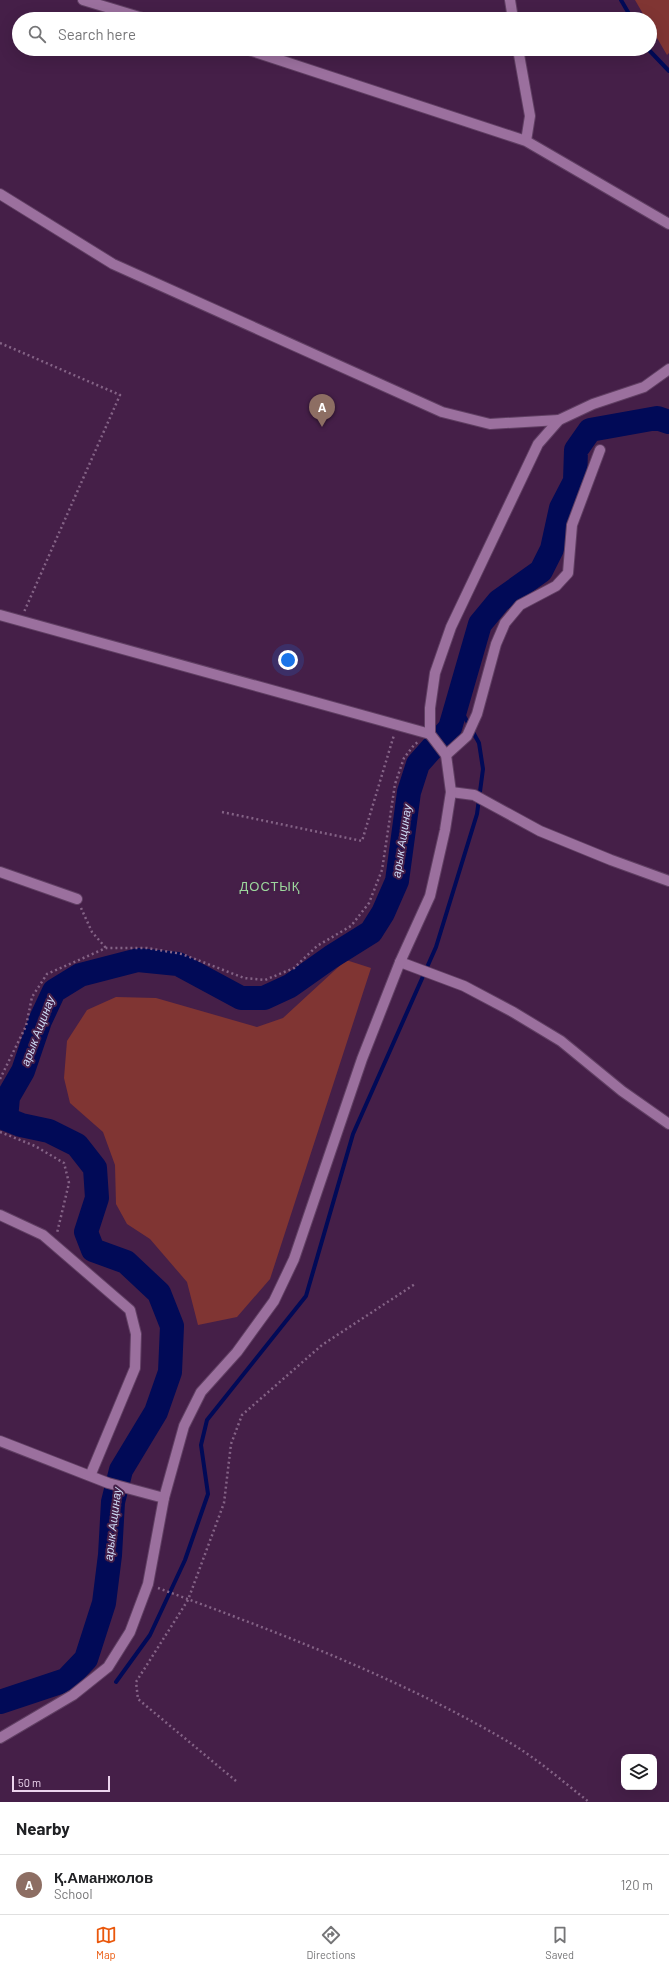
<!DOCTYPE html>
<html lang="en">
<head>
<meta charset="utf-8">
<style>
  body { margin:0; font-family:Barlow,sans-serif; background:#f2f2f2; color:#202124 }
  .controls { position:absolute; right:12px; bottom:12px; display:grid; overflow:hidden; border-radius:8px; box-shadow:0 4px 16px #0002 }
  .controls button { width:36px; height:36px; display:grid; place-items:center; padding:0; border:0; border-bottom:1px solid #e0e0e0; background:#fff; color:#202124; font:20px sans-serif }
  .scale { position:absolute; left:12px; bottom:10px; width:98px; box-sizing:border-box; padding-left:4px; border:2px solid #ecd4ed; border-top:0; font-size:11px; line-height:14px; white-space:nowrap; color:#ecd4ed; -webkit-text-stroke:3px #451f48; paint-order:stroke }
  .you { position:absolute; left:288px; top:660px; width:14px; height:14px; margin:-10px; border:3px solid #fff; border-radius:50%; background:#1a73e8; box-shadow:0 0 0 6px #1a73e833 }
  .badge { display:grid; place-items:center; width:26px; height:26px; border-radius:50%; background:#ea580c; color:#fff; font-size:13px; font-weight:700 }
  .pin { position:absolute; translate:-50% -33px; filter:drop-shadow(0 1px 2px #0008) }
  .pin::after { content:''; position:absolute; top:21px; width:14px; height:12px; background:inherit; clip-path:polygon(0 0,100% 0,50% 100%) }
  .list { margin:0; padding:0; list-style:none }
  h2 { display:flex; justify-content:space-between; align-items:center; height:52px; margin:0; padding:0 16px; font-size:17px }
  h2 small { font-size:13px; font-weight:400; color:#757577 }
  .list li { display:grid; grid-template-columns:26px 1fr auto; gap:12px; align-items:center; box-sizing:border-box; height:60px; padding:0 16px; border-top:1px solid #e0e0e0 }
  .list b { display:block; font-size:15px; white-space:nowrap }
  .list p { margin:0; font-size:13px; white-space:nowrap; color:#757577 }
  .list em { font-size:13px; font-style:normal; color:#757577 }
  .icon { flex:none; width:22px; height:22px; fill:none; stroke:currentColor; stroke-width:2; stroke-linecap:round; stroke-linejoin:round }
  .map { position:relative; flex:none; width:669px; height:1802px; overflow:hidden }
  .search { position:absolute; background:#fff; box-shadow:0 4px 16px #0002; left:12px; right:12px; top:12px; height:44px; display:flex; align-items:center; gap:10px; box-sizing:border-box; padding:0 14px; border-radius:22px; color:#757577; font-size:15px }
  .sheet { height:112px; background:#fff }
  nav { display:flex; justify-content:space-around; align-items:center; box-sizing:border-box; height:56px; border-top:1px solid #e0e0e0; background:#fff; font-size:11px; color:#757577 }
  nav a { display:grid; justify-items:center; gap:2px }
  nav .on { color:#ea580c }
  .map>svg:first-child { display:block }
  .green { fill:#803533 }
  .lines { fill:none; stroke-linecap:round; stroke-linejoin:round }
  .stream { stroke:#010a57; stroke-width:4 }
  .river { stroke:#010a57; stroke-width:24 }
  .minor-casing { stroke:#603f63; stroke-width:12 }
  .secondary-casing { stroke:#603f63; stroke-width:12 }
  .path { stroke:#846386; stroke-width:2.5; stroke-dasharray:2 3; stroke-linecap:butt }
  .minor { stroke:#9b709e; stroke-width:10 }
  .secondary { stroke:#9b709e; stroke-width:10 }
  .labels { text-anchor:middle; stroke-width:4; stroke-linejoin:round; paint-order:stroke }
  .water-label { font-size:12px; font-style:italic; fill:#cedcf6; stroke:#451f48 }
  .quarter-label { font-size:13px; letter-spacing:1px; fill:#9dd79d; stroke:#451f48 }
</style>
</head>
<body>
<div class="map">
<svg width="669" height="1802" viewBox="0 0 669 1802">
  <rect width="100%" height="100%" fill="#451f48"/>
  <!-- green -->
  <path class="green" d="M635,0H669V53L667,55L650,26V19H646Z
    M346,960L371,968L270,1279L237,1317L198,1325L187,1282L150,1239L127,1224L116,1204L115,1165L103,1132L70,1103L64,1078L67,1041L87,1010L116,997L156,998L257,1027L283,1018Z"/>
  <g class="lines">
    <!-- stream -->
    <path class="stream" d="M621,0L632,19
      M648,49L669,71
      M116,1682L150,1635L185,1560L208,1494L201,1445L207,1420L306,1296L353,1134L436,947L477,814L483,769L479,743L457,703"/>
    <!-- river -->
    <path class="river" d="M0,1702L66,1680L86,1659L104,1603L110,1555L113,1502L121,1470L156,1412L170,1372L172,1326L159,1293L126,1262L93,1250L86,1232L97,1198L95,1168L77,1145L49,1131L21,1125L6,1119L8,1097L23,1071L40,1021L54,991L80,975L138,960L178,964L241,998H264L290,986L331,957L371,932L383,913L397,881L409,792L418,764L450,728L480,624L499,601L541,571L552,549L561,508L575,481L576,450L590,430L657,418L669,422"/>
    <!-- minor casing -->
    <g class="minor-casing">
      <path id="minor" d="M83,0L146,19
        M510,0L513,19
        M246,49L526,141L669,224
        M518,49L530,116L526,141
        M0,194L113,264L442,412L490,424L559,420
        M0,615L430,734
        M446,755L467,736L477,714L496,644L505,623L520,605L556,586L568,573L572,525L600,450
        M451,792L474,795L540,831L611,860L669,881
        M0,872L77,899
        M400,962L464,986L513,1012L561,1041L622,1091L669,1124
        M0,1215L43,1235L130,1310L136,1334L135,1368L90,1476
        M0,1441L108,1483L164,1498"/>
    </g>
    <!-- secondary casing -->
    <g class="secondary-casing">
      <path id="secondary" d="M0,1738L73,1695L108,1667L130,1632L148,1584L164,1498L184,1426L201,1392L237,1352L274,1301L294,1259L362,1059L400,962L430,896L445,830L451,792L446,755L430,734V708L435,673L451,627L538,444L559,420L593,404L644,387L669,369"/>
    </g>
    <!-- path -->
    <path class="path" d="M0,343L120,395L24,612
      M222,812L362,841L394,735
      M81,908L92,932L106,948
      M0,1079L26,1026L32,997L47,974L106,948H147L182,954L244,978L265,980L294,968L317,946L351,926L369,903L382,870L395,784L404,758L414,745L418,742
      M0,1132L35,1146L64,1163L69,1183L57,1233
      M158,1588C279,1633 406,1680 517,1747C542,1763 566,1784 589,1802
      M236,1781L138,1699L136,1682L188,1600L224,1503L231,1444L242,1415L322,1345L415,1284"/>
    <!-- minor -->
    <use href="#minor" class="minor"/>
    <!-- secondary -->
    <use href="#secondary" class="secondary"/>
  </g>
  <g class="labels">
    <!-- water labels -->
    <g class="water-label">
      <text transform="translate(402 841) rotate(-81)" y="4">арык Ащинау</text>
      <text transform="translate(38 1031) rotate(-69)" y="4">арык Ащинау</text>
      <text transform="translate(113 1524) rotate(-83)" y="4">арык Ащинау</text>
    </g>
    <!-- quarter labels -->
    <g class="quarter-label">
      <text x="270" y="891">ДОСТЫҚ</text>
    </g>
  </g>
</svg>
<div class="controls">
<button><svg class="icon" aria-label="layers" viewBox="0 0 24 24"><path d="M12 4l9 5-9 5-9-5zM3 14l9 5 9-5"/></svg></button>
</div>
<div class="scale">50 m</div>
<div class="you"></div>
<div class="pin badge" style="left:322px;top:427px;background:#8d6e63">A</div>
<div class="search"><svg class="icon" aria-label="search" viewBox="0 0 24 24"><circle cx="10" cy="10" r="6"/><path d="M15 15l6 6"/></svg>Search here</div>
</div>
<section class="sheet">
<h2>Nearby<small></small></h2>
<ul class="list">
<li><span class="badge" style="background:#8d6e63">A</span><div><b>Қ.Аманжолов</b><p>School</p></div><em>120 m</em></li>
</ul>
</section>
<nav>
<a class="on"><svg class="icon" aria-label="map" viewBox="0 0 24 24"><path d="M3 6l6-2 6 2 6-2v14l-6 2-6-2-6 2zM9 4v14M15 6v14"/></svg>Map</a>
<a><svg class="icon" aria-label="directions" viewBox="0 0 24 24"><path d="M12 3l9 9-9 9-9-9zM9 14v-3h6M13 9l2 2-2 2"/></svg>Directions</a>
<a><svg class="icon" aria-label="saved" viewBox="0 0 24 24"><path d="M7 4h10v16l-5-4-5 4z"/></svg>Saved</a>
</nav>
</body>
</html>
